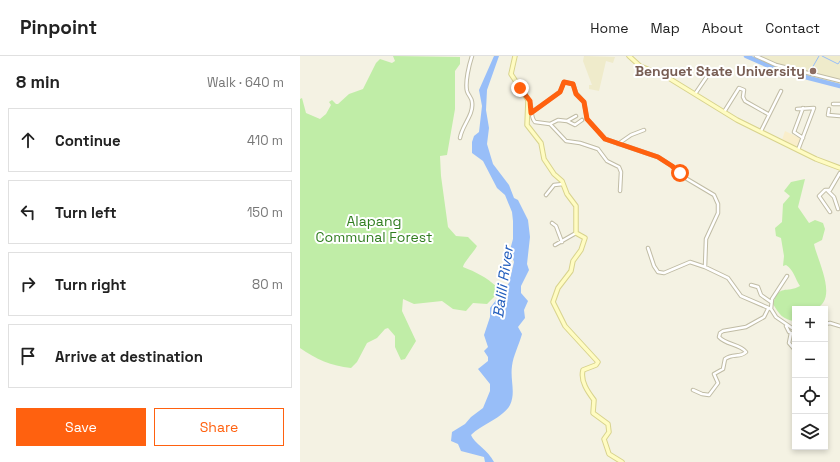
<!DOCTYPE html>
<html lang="en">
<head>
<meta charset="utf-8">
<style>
  body { margin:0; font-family:"Space Grotesk",sans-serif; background:#f2f2f2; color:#222 }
  .controls { position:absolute; right:12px; bottom:12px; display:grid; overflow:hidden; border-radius:0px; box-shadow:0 2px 6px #0003 }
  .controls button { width:36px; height:36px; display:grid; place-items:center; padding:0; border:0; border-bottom:1px solid #e0e0e0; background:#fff; color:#222; font:20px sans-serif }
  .stop { position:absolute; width:12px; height:12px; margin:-9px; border:3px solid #ff610f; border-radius:50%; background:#fff }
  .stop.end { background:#ff610f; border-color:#fff; box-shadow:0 1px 4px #0008 }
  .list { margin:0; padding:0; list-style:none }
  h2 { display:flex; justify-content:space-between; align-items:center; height:52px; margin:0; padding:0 16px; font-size:17px }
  h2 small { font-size:13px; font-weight:400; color:#767676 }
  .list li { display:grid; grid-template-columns:26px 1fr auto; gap:12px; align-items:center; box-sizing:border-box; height:64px; margin:0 8px 8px; padding:0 8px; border:1px solid #e0e0e0; border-radius:0px }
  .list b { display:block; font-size:15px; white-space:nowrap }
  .list em { font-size:13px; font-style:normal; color:#767676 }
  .actions { display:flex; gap:8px; padding:12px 16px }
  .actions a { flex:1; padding:9px 0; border:1px solid #ff610f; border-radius:0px; text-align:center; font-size:14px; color:#ff610f }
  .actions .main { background:#ff610f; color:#fff }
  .icon { flex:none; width:22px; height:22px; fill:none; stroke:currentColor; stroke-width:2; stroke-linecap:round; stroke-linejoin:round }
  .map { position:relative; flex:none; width:540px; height:406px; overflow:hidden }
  header { display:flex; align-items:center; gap:24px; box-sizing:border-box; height:56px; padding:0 20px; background:#fff; border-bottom:1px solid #e0e0e0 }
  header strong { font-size:19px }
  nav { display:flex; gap:22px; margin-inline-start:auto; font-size:14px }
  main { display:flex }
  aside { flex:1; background:#fff }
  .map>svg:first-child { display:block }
  .commercial { fill:#f9eecb }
  .education { fill:#efebcb }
  .green { fill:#c0eda7 }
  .water { fill:#98bef8 }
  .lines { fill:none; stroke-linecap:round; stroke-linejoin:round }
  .stream { stroke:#98bef8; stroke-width:1 }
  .river { stroke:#98bef8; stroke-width:4.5 }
  .street-casing { stroke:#c0bca5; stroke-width:4.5 }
  .secondary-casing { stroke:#d8d38d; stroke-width:5.5 }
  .street { stroke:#fff; stroke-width:2.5 }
  .secondary { stroke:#fffcc2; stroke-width:3.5 }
  .route { stroke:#ff610f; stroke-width:5 }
  .education-dot { fill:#8d6e63; stroke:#fff; stroke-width:1.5 }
  .labels { text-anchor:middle; stroke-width:4; stroke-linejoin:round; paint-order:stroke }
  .education-label { font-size:14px; font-weight:bold; fill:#785e54; stroke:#fff; text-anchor:end }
  .park-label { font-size:14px; fill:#317e20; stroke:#fff }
  .water-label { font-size:15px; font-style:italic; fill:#215dbd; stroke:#fff }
</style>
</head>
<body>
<header>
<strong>Pinpoint</strong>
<nav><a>Home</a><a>Map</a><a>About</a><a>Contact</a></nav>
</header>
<main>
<aside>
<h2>8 min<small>Walk · 640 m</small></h2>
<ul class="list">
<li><svg class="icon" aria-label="ahead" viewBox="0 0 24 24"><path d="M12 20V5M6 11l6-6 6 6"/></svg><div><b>Continue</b></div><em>410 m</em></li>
<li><svg class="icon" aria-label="left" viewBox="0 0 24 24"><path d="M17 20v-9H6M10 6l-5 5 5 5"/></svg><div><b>Turn left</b></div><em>150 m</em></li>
<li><svg class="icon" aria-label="right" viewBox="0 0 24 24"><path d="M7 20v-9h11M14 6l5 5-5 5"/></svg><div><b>Turn right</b></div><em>80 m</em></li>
<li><svg class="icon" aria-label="arrive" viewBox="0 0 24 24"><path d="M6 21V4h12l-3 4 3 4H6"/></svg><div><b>Arrive at destination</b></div></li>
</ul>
<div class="actions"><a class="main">Save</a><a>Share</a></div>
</aside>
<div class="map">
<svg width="540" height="406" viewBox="0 0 540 406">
  <rect width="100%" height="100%" fill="#f4f2e3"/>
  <!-- commercial -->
  <path class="commercial" d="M485,75L502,83L498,92L482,84Z"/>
  <!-- education -->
  <path class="education" d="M284,0L315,1L313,7L306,5L299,35L289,33V29H292L283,5Z
    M450,0H540V29L478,13Z"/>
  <!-- green -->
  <path class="green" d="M93,0L160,1V8L155,15V53L147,99L140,100L141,120L148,171L156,180L168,181L177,190C173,197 164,206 163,211C176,216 186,221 197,231V238L187,248L173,247L166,255L153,253L142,245L114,248L103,243L102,255L116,285L105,303L101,304L95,291V280L88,272L85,273L77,282L67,287L57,306L51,312C31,310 16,303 0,292V43L2,42L6,57L20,63L26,58L31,49L29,46L32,44L36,48H38L49,38L63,33L76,7L80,3L92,7L95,5Z
    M505,123L498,151L509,167L515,164L523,167L525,173L522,184L514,188C517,204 540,245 514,253C508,254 501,253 495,253V265C483,264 479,258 473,248C479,227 486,238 500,230C495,223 494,214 486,209L483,210L484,200L481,182L476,180L475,172L482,166L483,148L490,140L484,135L491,126Z"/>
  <!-- water -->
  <path class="water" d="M194,0H199L187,34L186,54L189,72L187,88L193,108L209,129L214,142L218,144L228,164L230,181L227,208L229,214L221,230V237L228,245L224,254L225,262L218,271L222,278C219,289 213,300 212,310C210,324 216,336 210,349C204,361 181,369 171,379C174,387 188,394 194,406H185L184,401L161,395L158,388L151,385L152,376L165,368L171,361L183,352L190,335V328L178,313L188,305V301L184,295L188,291L184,279L190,261V252L209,227L214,206L210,194L213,183V165L212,156L205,139L197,132L183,105L172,97V86L174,80L179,76L182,50L179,34Z"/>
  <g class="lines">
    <!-- stream -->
    <path class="stream" d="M522,0L538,8L540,5
      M511,14L519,0
      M502,20L508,19"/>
    <!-- river -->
    <path class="river" d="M446,0L478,14L540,30"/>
    <!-- street casing -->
    <g class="street-casing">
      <path id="street" d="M456,0L476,9L540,25
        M395,38L410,16
        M228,44C234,49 229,60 235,66L250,68L266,85L280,87L298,93L307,105L319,111L321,116L320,135
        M533,48H540
        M497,53L514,52L498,94
        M529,53L528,59L540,60
        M424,56L439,32L444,34L443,41L445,45L468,58
        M231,57L260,36L264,26L273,28L276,37L284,46L287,63L305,83L358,101L372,110L382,120L414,139L418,148V157L406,183L405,211
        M267,65L275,69L282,64
        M250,68L258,64L267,65L276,60
        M461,75L481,35
        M160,82C162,69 174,59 172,46C172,42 168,39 167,35C165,26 169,9 172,0
        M503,82L494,76L503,52
        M318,88L331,79L344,74
        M528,135L534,141L538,153
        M246,139L254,129L263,128
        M530,156L519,140L525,134H530L540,117
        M252,167L256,170L262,186
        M255,189L276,177
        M348,192L354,210L358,216L364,217L390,206L405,211L428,222L441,240L471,253L476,261L495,274
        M451,229L458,231L461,239L471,246
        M471,253L472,243L487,220
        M525,268L530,267L540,270
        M486,270L489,276L495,279
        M491,277L489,287L495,294
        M393,334L402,338L409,339L418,327L414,318L423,313L425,303C433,297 440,302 446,296C440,288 426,289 419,281L420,277L423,275L446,271L464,261L468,253"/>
    </g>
    <!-- secondary casing -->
    <g class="secondary-casing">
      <path id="secondary" d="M215,0L211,18L228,44L227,69L241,87L244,103L254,118L262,125L267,138L276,150V177L285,182L281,194L273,205L271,215L258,232L253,246L265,270L298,306L296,309L283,314C280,325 288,336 294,344L293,357L308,368L309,376L304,383L309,398L322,406
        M329,0L340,10L367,21L437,64L516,103L540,112"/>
    </g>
    <!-- street -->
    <use href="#street" class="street"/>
    <!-- secondary -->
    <use href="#secondary" class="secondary"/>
  </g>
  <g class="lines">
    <!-- route -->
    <path class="route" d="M220,32L230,45L231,57L260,36L264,26L273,28L276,38L284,46L287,63L305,83L358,101L372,110L380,117"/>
  </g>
  <!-- markers -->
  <circle class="education-dot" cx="513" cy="15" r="4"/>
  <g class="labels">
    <!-- education labels -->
    <g class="education-label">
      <text x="505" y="20">Benguet State University</text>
    </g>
    <!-- park labels -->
    <g class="park-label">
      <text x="74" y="170">Alapang<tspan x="74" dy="16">Communal Forest</tspan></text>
    </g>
    <!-- water labels -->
    <g class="water-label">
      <text transform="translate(203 226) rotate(-82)" y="5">Balili River</text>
    </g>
  </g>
</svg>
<div class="controls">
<button>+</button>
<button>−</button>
<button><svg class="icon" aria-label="locate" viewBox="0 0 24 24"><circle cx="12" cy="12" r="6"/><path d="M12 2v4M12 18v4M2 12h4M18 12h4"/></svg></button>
<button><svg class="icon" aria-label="layers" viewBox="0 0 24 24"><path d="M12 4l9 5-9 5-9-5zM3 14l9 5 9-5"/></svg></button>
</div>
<div class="stop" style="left:380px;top:117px"></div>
<div class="stop end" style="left:220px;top:32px"></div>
</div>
</main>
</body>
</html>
